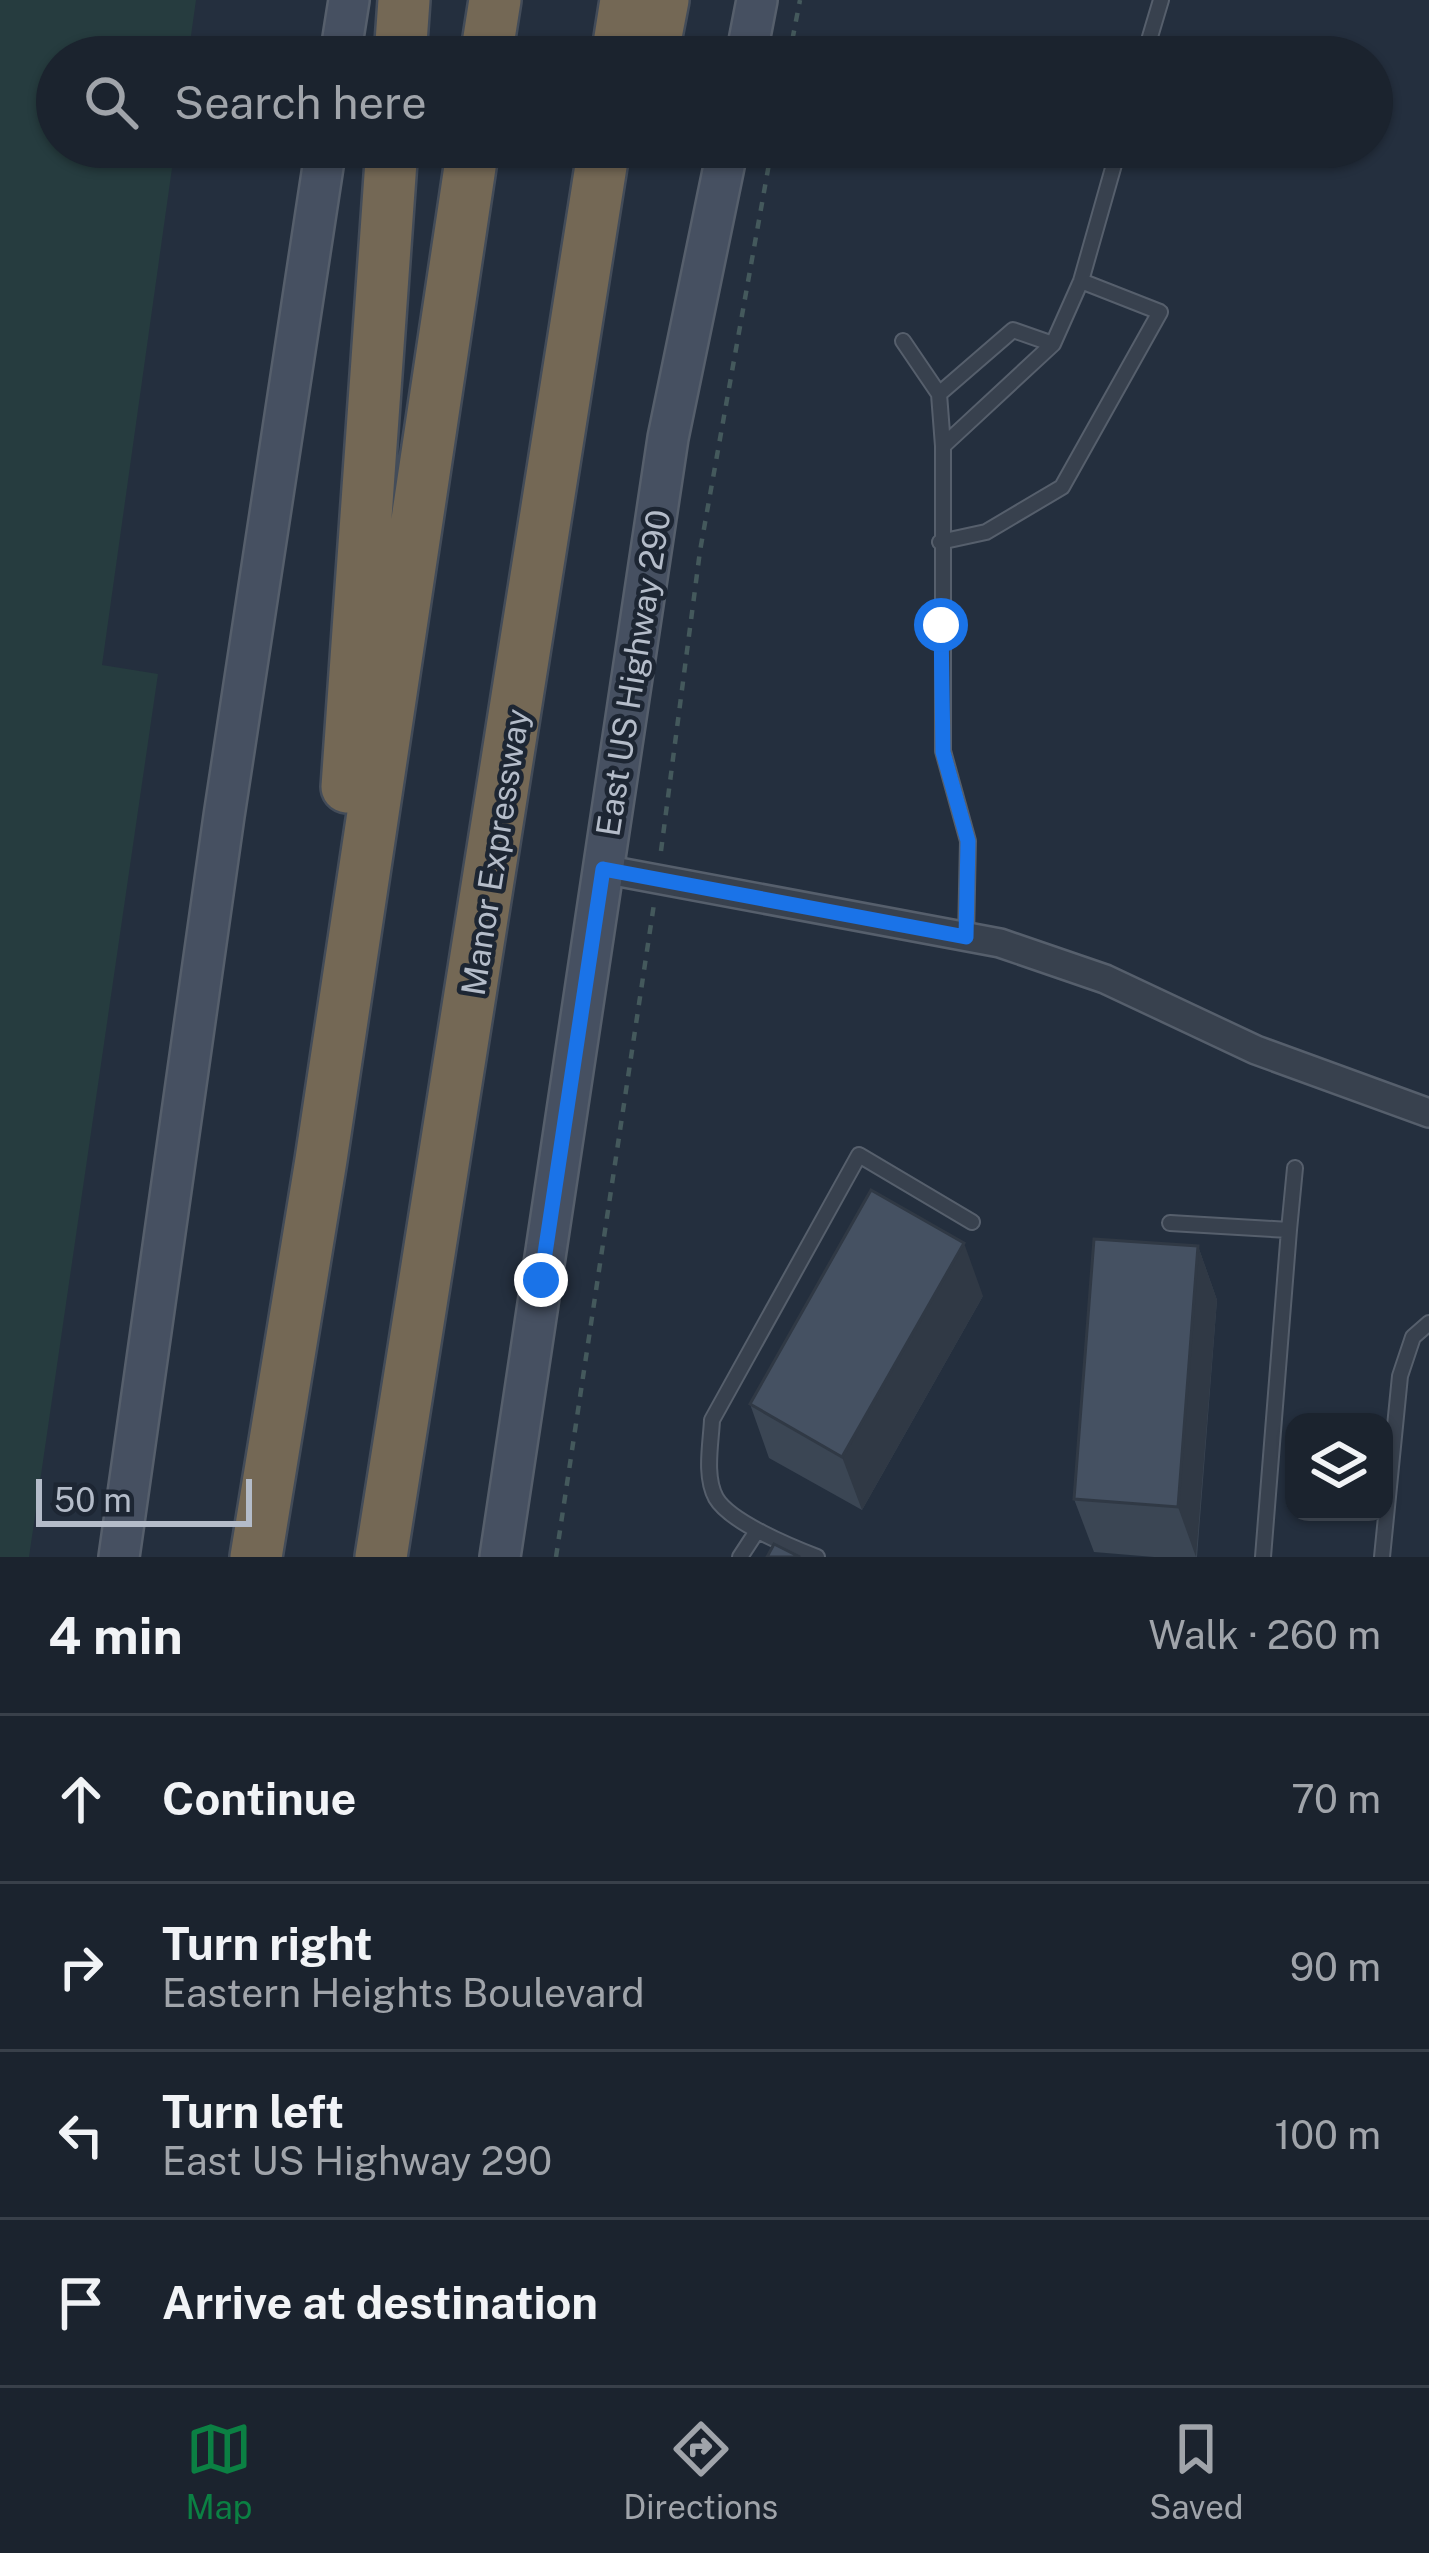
<!DOCTYPE html>
<html lang="en">
<head>
<meta charset="utf-8">
<style>
  body { margin:0; font-family:"Public Sans",sans-serif; background:#282f3a; color:#f1f3f6 }
  .controls { position:absolute; right:36px; bottom:36px; display:grid; overflow:hidden; border-radius:24px; box-shadow:0 3px 9px #0004 }
  .controls button { width:108px; height:108px; display:grid; place-items:center; padding:0; border:0; border-bottom:3px solid #39404a; background:#1b232e; color:#f1f3f6; font:60px sans-serif }
  .scale { position:absolute; left:36px; bottom:30px; width:216px; box-sizing:border-box; padding-left:12px; border:6px solid #b4bcc9; border-top:0; font-size:33px; line-height:42px; white-space:nowrap; color:#b4bcc9; -webkit-text-stroke:9px #1d2633; paint-order:stroke }
  .stop { position:absolute; width:36px; height:36px; margin:-27px; border:9px solid #1a73e8; border-radius:50%; background:#fff }
  .stop.end { background:#1a73e8; border-color:#fff; box-shadow:0 3px 12px #0008 }
  .list { margin:0; padding:0; list-style:none }
  h2 { display:flex; justify-content:space-between; align-items:center; height:156px; margin:0; padding:0 48px; font-size:51px }
  h2 small { font-size:39px; font-weight:400; color:#a0a4aa }
  .list li { display:grid; grid-template-columns:78px 1fr auto; gap:36px; align-items:center; box-sizing:border-box; height:168px; padding:0 48px; border-top:3px solid #39404a }
  .list b { display:block; font-size:45px; white-space:nowrap }
  .list p { margin:0; font-size:39px; white-space:nowrap; color:#a0a4aa }
  .list em { font-size:39px; font-style:normal; color:#a0a4aa }
  .icon { flex:none; width:66px; height:66px; fill:none; stroke:currentColor; stroke-width:2; stroke-linecap:round; stroke-linejoin:round }
  .map { position:relative; flex:none; width:1429px; height:1557px; overflow:hidden }
  .search { position:absolute; background:#1b232e; box-shadow:0 3px 9px #0004; left:36px; right:36px; top:36px; height:132px; display:flex; align-items:center; gap:30px; box-sizing:border-box; padding:0 42px; border-radius:66px; color:#a0a4aa; font-size:45px }
  .sheet { height:828px; background:#1b232e }
  nav { display:flex; justify-content:space-around; align-items:center; box-sizing:border-box; height:168px; border-top:3px solid #39404a; background:#1b232e; font-size:33px; color:#a0a4aa }
  nav a { display:grid; justify-items:center; gap:6px }
  nav .on { color:#0b8043 }
  .map>svg:first-child { display:block }
  .green { fill:#263c3f }
  .lines { fill:none; stroke-linecap:round; stroke-linejoin:round }
  .lane-casing { stroke:#565f6c; stroke-width:18 }
  .street-casing { stroke:#565f6c; stroke-width:32 }
  .secondary-casing { stroke:#565f6c; stroke-width:44 }
  .highway-casing { stroke:#434c59; stroke-width:56 }
  .path { stroke:#44595c; stroke-width:4.5; stroke-dasharray:9 9; stroke-linecap:butt }
  .lane { stroke:#38414e; stroke-width:14 }
  .street { stroke:#38414e; stroke-width:27 }
  .secondary { stroke:#465061; stroke-width:39 }
  .highway { stroke:#746855; stroke-width:51 }
  .wall { fill:#3b4654 }
  .shaded-wall { fill:#303945 }
  .building { fill:#455162; stroke:#303945; stroke-width:3 }
  .route { stroke:#1a73e8; stroke-width:15 }
  .labels { text-anchor:middle; stroke-width:9; stroke-linejoin:round; paint-order:stroke }
  .street-label { font-size:33px; fill:#b4bcc9; stroke:#1d2633 }
</style>
</head>
<body>
<div class="map">
<svg width="1429" height="1557" viewBox="0 0 1429 1557">
  <rect width="100%" height="100%" fill="#242f3e"/>
  <!-- green -->
  <path class="green" d="M0,0H196L188,57H57V147H175L102,665L158,674L29,1557H0Z"/>
  <g class="lines">
    <!-- lane casing -->
    <g class="lane-casing">
      <path id="lane" d="M1144,57L1161,0
        M903,341L939,394L943,446V751L968,841L966,937
        M939,394L1013,330L1053,344
        M943,446L1053,344L1081,281L1119,147
        M940,542L986,532L1062,487L1160,312L1081,281
        M1170,1223L1289,1230L1263,1557
        M1289,1230L1295,1168
        M740,1557L757,1531
        M817,1557C791,1547 730,1522 716,1498C704,1476 711,1443 712,1420L859,1155L972,1222
        M1382,1557L1400,1376L1413,1337L1429,1323"/>
    </g>
    <!-- street casing -->
    <g class="street-casing">
      <path id="street" d="M603,869L1000,943L1105,979L1256,1050L1429,1113"/>
    </g>
    <!-- secondary casing -->
    <g class="secondary-casing">
      <path id="secondary" d="M340,57L349,0
        M746,57L757,0
        M119,1557L224,816L326,147
        M500,1557L668,438L728,147"/>
    </g>
    <!-- highway casing -->
    <g class="highway-casing">
      <path id="highway" d="M400,57L404,0
        M486,57L495,0
        M617,57L626,0
        M652,57L663,0
        M347,787L392,147
        M256,1557L321,1160L473,147
        M381,1557L604,147"/>
    </g>
    <!-- path -->
    <path class="path" d="M789,57L800,0
      M661,851L700,551L772,147
      M556,1557L654,904"/>
    <!-- lane -->
    <use href="#lane" class="lane"/>
    <!-- street -->
    <use href="#street" class="street"/>
    <!-- secondary -->
    <use href="#secondary" class="secondary"/>
    <!-- highway -->
    <use href="#highway" class="highway"/>
  </g>
  <!-- wall -->
  <path class="wall" d="M1198,1246L1217,1300L1197,1557H1154L1094,1552L1074,1499Z
    M983,1296L862,1510L769,1458L750,1404Z"/>
  <!-- shaded-wall -->
  <path class="shaded-wall" d="M964,1243L983,1296L862,1510L842,1457Z
    M1198,1246L1217,1300L1196,1557L1178,1507Z"/>
  <!-- building -->
  <path class="building" d="M871,1190L964,1243L842,1457L750,1404Z
    M1094,1239L1198,1246L1178,1507L1074,1499Z
    M774,1544L800,1557H767Z"/>
  <g class="lines">
    <!-- route -->
    <path class="route" d="M541,1280L603,869L966,937L968,841L943,752L941,625"/>
  </g>
  <g class="labels">
    <!-- street labels -->
    <g class="street-label">
      <text transform="translate(633 673) rotate(-81)" y="12">East US Highway 290</text>
      <text transform="translate(495 852) rotate(-81)" y="12">Manor Expressway</text>
    </g>
  </g>
</svg>
<div class="controls">
<button><svg class="icon" aria-label="layers" viewBox="0 0 24 24"><path d="M12 4l9 5-9 5-9-5zM3 14l9 5 9-5"/></svg></button>
</div>
<div class="scale">50 m</div>
<div class="stop" style="left:941px;top:625px"></div>
<div class="stop end" style="left:541px;top:1280px"></div>
<div class="search"><svg class="icon" aria-label="search" viewBox="0 0 24 24"><circle cx="10" cy="10" r="6"/><path d="M15 15l6 6"/></svg>Search here</div>
</div>
<section class="sheet">
<h2>4 min<small>Walk · 260 m</small></h2>
<ul class="list">
<li><svg class="icon" aria-label="ahead" viewBox="0 0 24 24"><path d="M12 20V5M6 11l6-6 6 6"/></svg><div><b>Continue</b></div><em>70 m</em></li>
<li><svg class="icon" aria-label="right" viewBox="0 0 24 24"><path d="M7 20v-9h11M14 6l5 5-5 5"/></svg><div><b>Turn right</b><p>Eastern Heights Boulevard</p></div><em>90 m</em></li>
<li><svg class="icon" aria-label="left" viewBox="0 0 24 24"><path d="M17 20v-9H6M10 6l-5 5 5 5"/></svg><div><b>Turn left</b><p>East US Highway 290</p></div><em>100 m</em></li>
<li><svg class="icon" aria-label="arrive" viewBox="0 0 24 24"><path d="M6 21V4h12l-3 4 3 4H6"/></svg><div><b>Arrive at destination</b></div></li>
</ul>
</section>
<nav>
<a class="on"><svg class="icon" aria-label="map" viewBox="0 0 24 24"><path d="M3 6l6-2 6 2 6-2v14l-6 2-6-2-6 2zM9 4v14M15 6v14"/></svg>Map</a>
<a><svg class="icon" aria-label="directions" viewBox="0 0 24 24"><path d="M12 3l9 9-9 9-9-9zM9 14v-3h6M13 9l2 2-2 2"/></svg>Directions</a>
<a><svg class="icon" aria-label="saved" viewBox="0 0 24 24"><path d="M7 4h10v16l-5-4-5 4z"/></svg>Saved</a>
</nav>
</body>
</html>
